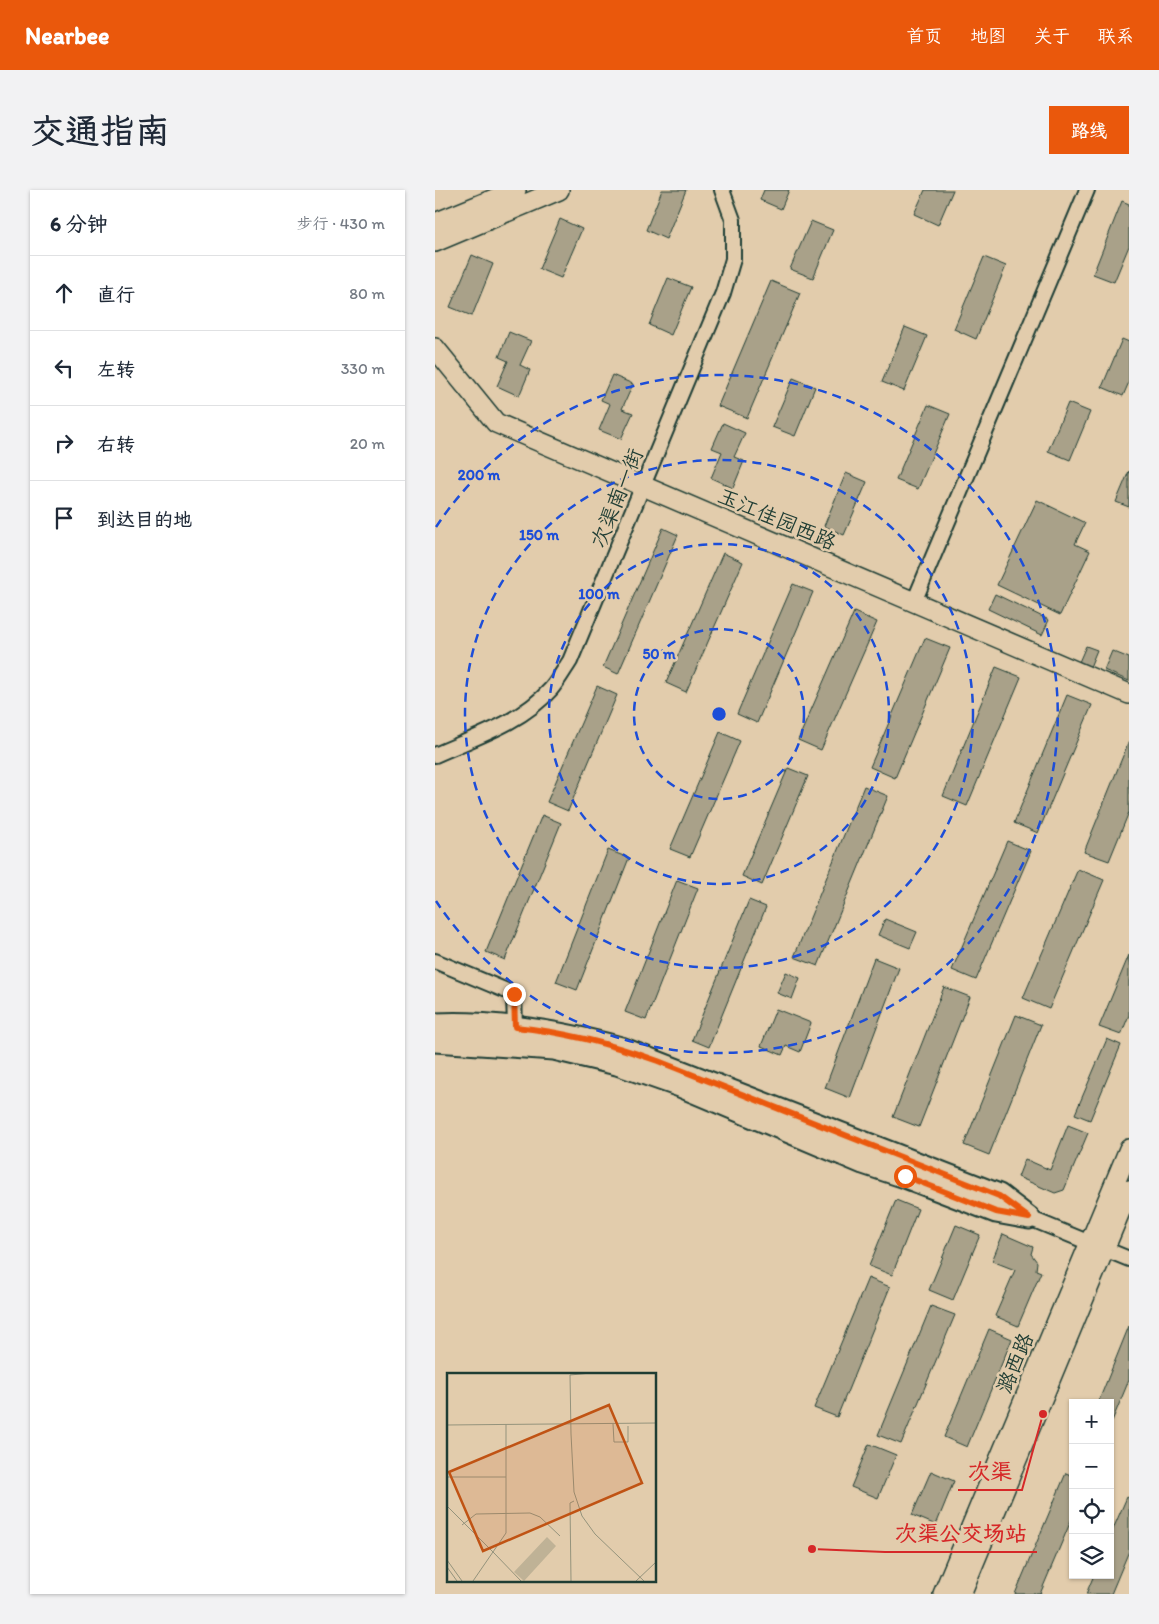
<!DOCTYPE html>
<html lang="zh">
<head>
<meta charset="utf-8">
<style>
  body { margin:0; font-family:Itim,"LXGW WenKai TC",sans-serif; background:#f2f2f3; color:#1f2937 }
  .controls { position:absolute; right:15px; bottom:15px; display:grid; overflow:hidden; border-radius:0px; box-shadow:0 1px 4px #0004 }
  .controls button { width:45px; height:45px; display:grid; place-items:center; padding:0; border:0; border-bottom:1px solid #e0e1e3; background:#fff; color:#1f2937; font:25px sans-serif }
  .stop { position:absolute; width:15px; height:15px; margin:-11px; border:4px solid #ea580c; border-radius:50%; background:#fff }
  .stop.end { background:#ea580c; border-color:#fff; box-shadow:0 1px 5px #0008 }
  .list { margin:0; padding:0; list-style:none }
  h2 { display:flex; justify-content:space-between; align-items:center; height:65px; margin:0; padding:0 20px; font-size:21px }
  h2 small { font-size:16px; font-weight:400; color:#747a83 }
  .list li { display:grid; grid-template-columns:32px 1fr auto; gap:15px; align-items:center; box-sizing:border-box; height:75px; padding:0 20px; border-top:1px solid #e0e1e3 }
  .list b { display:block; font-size:19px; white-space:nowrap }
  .list em { font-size:16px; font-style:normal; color:#747a83 }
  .icon { flex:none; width:28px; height:28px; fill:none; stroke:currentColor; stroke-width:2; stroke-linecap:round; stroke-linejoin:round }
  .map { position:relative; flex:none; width:694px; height:1404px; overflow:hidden; border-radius:0px }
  header { display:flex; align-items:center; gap:30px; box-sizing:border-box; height:70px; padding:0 25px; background:#ea580c; color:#fff }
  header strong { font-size:24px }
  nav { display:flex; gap:28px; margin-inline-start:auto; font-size:18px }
  .intro { display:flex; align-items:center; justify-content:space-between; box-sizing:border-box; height:120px; padding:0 30px }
  h1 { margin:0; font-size:35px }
  .button { padding:12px 22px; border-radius:0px; background:#ea580c; color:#fff; font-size:18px; font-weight:700 }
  main { display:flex; gap:30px; padding:0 30px }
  aside { flex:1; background:#fff; border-radius:0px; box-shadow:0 1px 4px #0004 }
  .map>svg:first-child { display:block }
  .building { fill:#a9a189; stroke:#1f3d34 }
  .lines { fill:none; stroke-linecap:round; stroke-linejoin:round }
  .street-casing { stroke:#1f3d34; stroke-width:18 }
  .secondary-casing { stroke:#1f3d34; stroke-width:22 }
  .primary-casing { stroke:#1f3d34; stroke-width:25 }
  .street { stroke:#e2ccac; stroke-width:14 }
  .secondary { stroke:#e2ccac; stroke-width:19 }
  .primary { stroke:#e2ccac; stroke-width:21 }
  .route { stroke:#ea580c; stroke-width:6 }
  .ring { fill:none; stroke:#1d4ed8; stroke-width:2.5; stroke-dasharray:9 6 }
  .labels { text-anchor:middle; stroke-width:5; stroke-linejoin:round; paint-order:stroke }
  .street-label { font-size:21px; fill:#1f3d34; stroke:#e2ccac }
  .inset-road { fill:none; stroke:#94937c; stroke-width:1 }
  .view { fill:#c05314; fill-opacity:0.15; stroke:#c05314; stroke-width:2.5 }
  .inset-edge { fill:none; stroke:#1f3d34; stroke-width:2.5 }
  .centre { fill:#1d4ed8; stroke:#e2ccac; stroke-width:2.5 }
  .ring-label { font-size:15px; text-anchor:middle; font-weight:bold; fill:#1d4ed8; stroke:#e2ccac; stroke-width:5; stroke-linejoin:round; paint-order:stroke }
  .leader { fill:none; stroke:#d62828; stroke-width:2 }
  .callout-dot { fill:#d62828; stroke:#e2ccac; stroke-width:2 }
  .callout-label { font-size:22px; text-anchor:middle; font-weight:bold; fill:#d62828; stroke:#e2ccac; stroke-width:5; stroke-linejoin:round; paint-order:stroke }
</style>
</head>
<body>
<header>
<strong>Nearbee</strong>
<nav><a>首页</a><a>地图</a><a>关于</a><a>联系</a></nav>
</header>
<div class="intro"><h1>交通指南</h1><a class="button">路线</a></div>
<main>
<aside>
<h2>6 分钟<small>步行 · 430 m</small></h2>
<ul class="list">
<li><svg class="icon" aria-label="ahead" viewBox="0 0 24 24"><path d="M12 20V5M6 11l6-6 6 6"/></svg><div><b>直行</b></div><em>80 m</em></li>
<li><svg class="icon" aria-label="left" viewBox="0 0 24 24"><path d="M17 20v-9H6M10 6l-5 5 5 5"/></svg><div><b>左转</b></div><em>330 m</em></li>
<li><svg class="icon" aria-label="right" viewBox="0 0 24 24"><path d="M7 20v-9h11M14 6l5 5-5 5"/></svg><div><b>右转</b></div><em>20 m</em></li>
<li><svg class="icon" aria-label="arrive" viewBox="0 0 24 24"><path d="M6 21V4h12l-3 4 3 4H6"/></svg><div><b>到达目的地</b></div></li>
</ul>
</aside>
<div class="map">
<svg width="694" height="1404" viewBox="0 0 694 1404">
  <rect width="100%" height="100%" fill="#e2ccac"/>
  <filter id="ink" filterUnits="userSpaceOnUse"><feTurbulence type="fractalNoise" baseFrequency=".02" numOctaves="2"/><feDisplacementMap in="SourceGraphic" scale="10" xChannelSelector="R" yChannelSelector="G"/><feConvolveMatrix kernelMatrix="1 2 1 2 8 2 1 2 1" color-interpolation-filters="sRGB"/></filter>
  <g filter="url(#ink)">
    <!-- building -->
    <path class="building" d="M227,0H251L231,49L211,40Z
      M329,0H354L346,19L325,10Z
      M490,0H518L503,35L479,24Z
      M687,11L694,14V56L679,92L658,84Z
      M125,29L147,39L126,88L104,79Z
      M376,31L398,40L378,88L355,79Z
      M37,65L58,74L37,126L15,117Z
      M549,67L571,76L541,149L519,139Z
      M233,88L256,97L236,145L214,135Z
      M336,91L365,103L312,228L283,216Z
      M470,137L492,146L469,201L447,192Z
      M74,142L96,151L85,175L95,180L84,206L62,196L73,171L64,167Z
      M687,149L694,152V192L688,206L667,197Z
      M177,185L198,194L187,219L198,223L186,249L164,240L175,214L166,210Z
      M358,188L380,197L360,246L337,237Z
      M633,213L655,222L635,270L613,261Z
      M493,215L515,224L483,299L461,290Z
      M288,233L310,243L299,267L309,271L298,298L276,288L287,262L277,258Z
      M694,281V317L681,312Z
      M411,283L432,292L409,345L389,336Z
      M602,310L650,333L640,354L655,361L625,425L562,395Z
      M228,338L243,345L183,484L168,477Z
      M288,363L308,372L251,502L231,493Z
      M358,394L378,402L322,533L302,524Z
      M560,404L614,430L607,445L553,419Z
      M419,422L442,432L386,560L363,550Z
      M490,448L515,458L460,588L435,577Z
      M651,456L662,460L655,477L644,472Z
      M677,461L694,468V491L669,480Z
      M561,477L586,487L532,616L508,606Z
      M162,496L182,505L133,621L112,612Z
      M632,505L657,515L603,643L579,633Z
      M285,542L305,551L255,667L235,659Z
      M694,551V622L674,671L649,662Z
      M353,578L373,586L327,695L307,686Z
      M429,596L453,606L383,776L359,767Z
      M107,625L126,633L70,770L51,762Z
      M572,651L596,661L541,790L517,780Z
      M173,660L194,668L142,800L121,792Z
      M643,679L669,690L614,819L588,808Z
      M242,690L263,698L211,830L190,822Z
      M314,710L331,717L274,857L257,850Z
      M450,729L482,742L475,758L443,745Z
      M694,765V825L686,845L664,837Z
      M439,768L464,778L415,908L390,898Z
      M351,782L365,788L357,809L342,803Z
      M509,797L535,807L484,937L458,927Z
      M341,819L376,833L365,862L351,856L347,865L326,856Z
      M581,825L606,835L554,965L529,955Z
      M672,849L686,855L655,930L640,924Z
      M633,935L653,943L629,1000L620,1003L583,987L590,969L615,980Z
      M461,1010L483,1019L457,1085L434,1076Z
      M521,1035L545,1045L518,1110L494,1100Z
      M568,1044L598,1057L596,1064L602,1072L601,1080L606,1082L583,1136L560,1126L580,1080L557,1071Z
      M433,1088L455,1097L402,1227L379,1218Z
      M496,1116L520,1125L466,1254L443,1245Z
      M694,1136V1190L675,1236V1213H663Z
      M554,1139L577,1149L532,1257L509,1247Z
      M434,1254L461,1265L443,1308L416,1297Z
      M496,1281L519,1291L501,1335L477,1325Z
      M631,1283L638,1286V1326L605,1404H580Z
      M692,1307L694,1308V1361L676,1404H651L659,1385H675V1346Z"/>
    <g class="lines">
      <!-- street casing -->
      <g class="street-casing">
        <path id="street" d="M479,412L652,0
          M0,565C40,547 86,533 116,499C123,491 129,480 135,471L288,103L298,69V30L287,0
          M0,771L79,804L80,837
          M594,1028L694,1069"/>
      </g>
      <!-- secondary casing -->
      <g class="secondary-casing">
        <path id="secondary" d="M0,33L81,0
          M0,52L124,0
          M0,158L61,233L694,504
          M508,1404L694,959
          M526,1404L694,1000"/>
      </g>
      <!-- primary casing -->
      <g class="primary-casing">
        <path id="primary" d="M0,834C63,831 125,842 186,858L564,1005L594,1028
          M0,851L119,859L182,874L245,896L428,973L470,987L561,1022L589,1027"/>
      </g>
      <!-- street -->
      <use href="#street" class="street"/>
      <!-- secondary -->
      <use href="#secondary" class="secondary"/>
      <!-- primary -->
      <use href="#primary" class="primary"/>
    </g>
  </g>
  <g class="lines" filter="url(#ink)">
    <!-- route -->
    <path class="route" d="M79,804L80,837C130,842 176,854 223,871L564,1006L594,1028L561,1022L470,986"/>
  </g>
  <!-- distance rings -->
  <g class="ring">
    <circle cx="284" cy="524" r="85"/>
    <circle cx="284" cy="524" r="170"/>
    <circle cx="284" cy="524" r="254"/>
    <path d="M1 337A339 339 0 1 1 1 711"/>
  </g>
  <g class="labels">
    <!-- street labels -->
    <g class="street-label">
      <text transform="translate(182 308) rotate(-68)" y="7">次渠南一街</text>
      <text transform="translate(342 329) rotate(23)" y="7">玉江佳园西路</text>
      <text transform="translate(580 1173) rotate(-67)" y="7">潞西路</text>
    </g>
  </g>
  <!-- overview -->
  <g transform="translate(12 1183)">
    <rect width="209" height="209" fill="#e2ccac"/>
    <path d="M100,164L109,173L77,208L67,199Z" fill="#bfb296"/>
    <path class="inset-road" d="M166,51L167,69H181V53M0,52L209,50M124,61L123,2L144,0M124,61L127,119L135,143L148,161L197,208M0,104H59M0,133L47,180M15,152L29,141L83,140L93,144L113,163M47,180L74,208M0,187L15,208M0,194L10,208M26,208L59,160V51M124,208L123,130L127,128M189,208L209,189"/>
    <path class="view" d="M162,32L195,110L36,178L2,99Z"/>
    <rect width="209" height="209" class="inset-edge"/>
  </g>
  <circle cx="284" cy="524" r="8" class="centre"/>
  <g class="ring-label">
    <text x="44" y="290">200 m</text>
    <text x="104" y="350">150 m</text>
    <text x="164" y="409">100 m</text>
    <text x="224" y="469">50 m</text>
  </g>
  <!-- callouts -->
  <path class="leader" d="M608 1224L587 1300H523M377 1359L450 1362H602"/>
  <g class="callout-dot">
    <circle cx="608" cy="1224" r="5"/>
    <circle cx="377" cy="1359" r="5"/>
  </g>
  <g class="callout-label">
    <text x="555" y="1289">次渠</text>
    <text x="526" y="1351">次渠公交场站</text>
  </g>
</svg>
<div class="controls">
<button>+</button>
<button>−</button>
<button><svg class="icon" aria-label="locate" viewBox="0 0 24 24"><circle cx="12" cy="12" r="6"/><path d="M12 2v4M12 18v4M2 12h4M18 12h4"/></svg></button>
<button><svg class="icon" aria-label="layers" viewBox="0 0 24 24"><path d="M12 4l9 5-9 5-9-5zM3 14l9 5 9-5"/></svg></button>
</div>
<div class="stop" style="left:470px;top:986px"></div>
<div class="stop end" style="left:79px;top:804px"></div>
</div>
</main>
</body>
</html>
